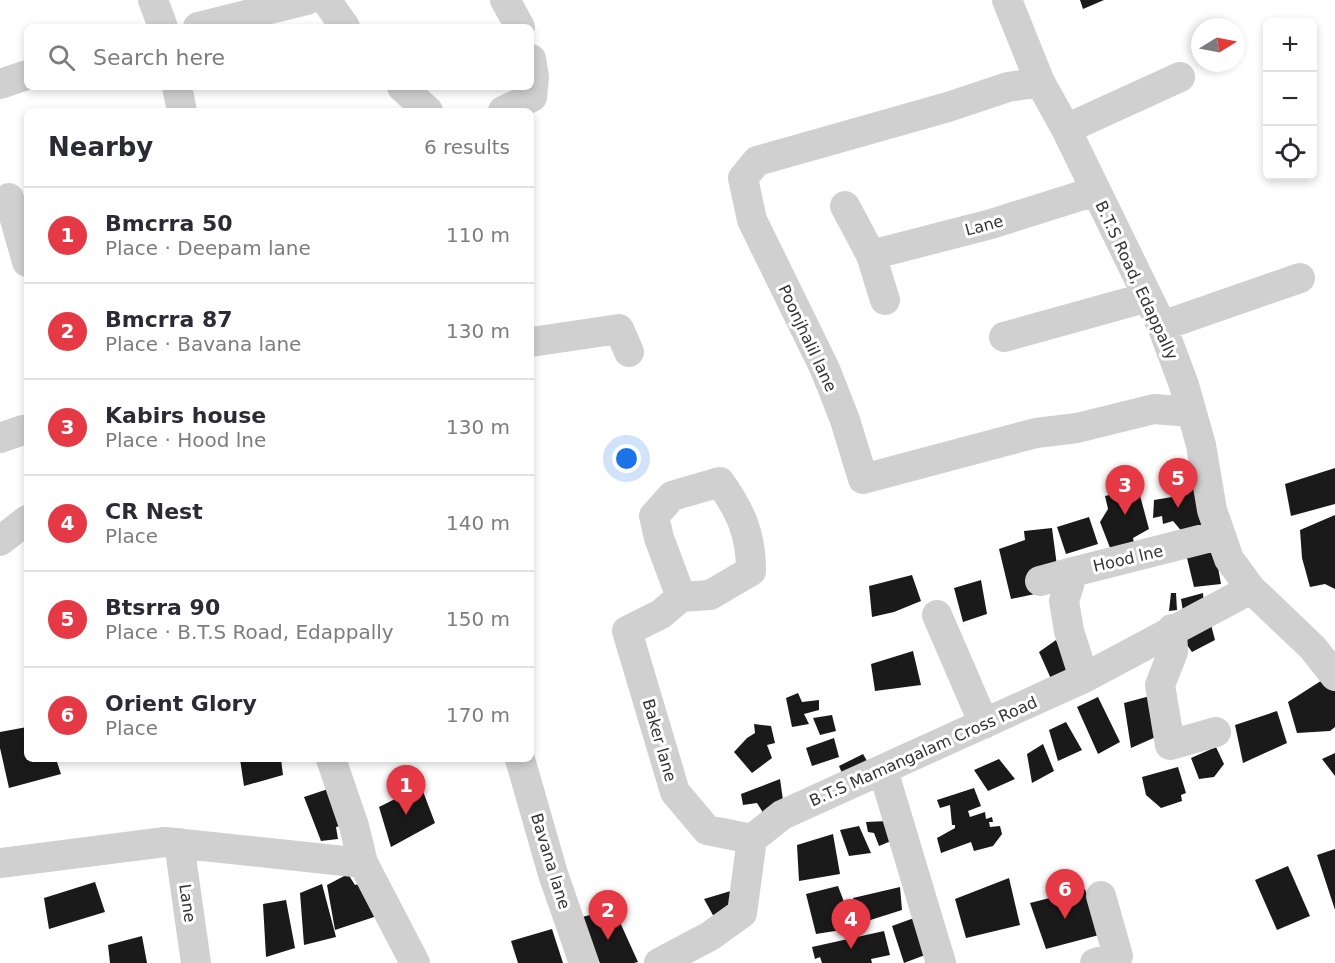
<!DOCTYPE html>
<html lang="en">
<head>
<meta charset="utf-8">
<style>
  body { margin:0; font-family:"DejaVu Sans",sans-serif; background:#f2f2f3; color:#2b2b33 }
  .controls { position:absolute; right:18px; top:18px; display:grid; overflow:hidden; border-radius:9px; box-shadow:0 3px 9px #0003 }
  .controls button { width:54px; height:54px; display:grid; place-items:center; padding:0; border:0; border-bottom:2px solid #e1e1e2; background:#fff; color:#2b2b33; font:30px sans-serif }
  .compass { position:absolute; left:1191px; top:18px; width:54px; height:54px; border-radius:50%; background:#fff; box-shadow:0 3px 9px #0003; rotate:80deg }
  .you { position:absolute; left:627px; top:459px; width:21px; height:21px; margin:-15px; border:4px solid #fff; border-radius:50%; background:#1a73e8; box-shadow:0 0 0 9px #1a73e833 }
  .badge { display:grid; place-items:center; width:39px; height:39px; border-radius:50%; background:#e63946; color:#fff; font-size:20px; font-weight:700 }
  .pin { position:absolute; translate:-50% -50px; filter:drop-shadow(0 2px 3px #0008) }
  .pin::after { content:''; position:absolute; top:32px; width:21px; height:18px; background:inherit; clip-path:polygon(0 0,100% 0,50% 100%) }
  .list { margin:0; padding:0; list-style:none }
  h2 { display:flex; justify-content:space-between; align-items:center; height:78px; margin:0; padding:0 24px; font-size:26px }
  h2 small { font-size:20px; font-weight:400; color:#7c7c81 }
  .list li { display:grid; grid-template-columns:39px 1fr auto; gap:18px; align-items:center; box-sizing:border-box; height:96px; padding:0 24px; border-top:2px solid #e1e1e2 }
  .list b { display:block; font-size:22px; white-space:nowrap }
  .list p { margin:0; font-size:20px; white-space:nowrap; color:#7c7c81 }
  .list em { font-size:20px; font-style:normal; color:#7c7c81 }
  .icon { flex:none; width:33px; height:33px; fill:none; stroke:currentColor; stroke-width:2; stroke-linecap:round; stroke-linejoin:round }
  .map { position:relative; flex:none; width:1335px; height:963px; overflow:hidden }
  .search { position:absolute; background:#fff; box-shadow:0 3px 9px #0003; left:24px; top:24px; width:510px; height:66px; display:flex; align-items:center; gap:15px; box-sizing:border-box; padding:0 21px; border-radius:9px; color:#7c7c81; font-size:22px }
  .panel { position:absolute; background:#fff; box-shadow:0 3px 9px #0003; left:24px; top:108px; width:510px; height:654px; border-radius:9px }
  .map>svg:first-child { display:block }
  .building { fill:#1a1a1a }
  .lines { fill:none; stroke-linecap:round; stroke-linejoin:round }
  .street { stroke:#d0d0d0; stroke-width:30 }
  .labels { text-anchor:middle; stroke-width:6; stroke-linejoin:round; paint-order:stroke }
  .street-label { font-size:16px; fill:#333; stroke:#fff }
</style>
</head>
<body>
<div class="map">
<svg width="1335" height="963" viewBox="0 0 1335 963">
  <rect width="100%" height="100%" fill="#fff"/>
  <!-- building -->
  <path class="building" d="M1080,0H1104L1083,9Z
    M1335,468V504L1291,516L1285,484Z
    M1199,483L1205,525L1184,534L1173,521L1163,524L1162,516L1153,518L1154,500L1172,497Z
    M1138,488L1149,529L1133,538L1135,548L1112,553L1100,522L1108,509L1105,496Z
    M1335,515V589L1325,584L1310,587L1302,558L1300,530Z
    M1089,517L1098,544L1066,554L1057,527Z
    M1052,528L1057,566L1035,594L1011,599L999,549L1025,540L1024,531Z
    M1215,551L1221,584L1194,587L1187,558Z
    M912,575L921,601L894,612L872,617L869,586Z
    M981,580L987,614L963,622L954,588Z
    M1171,593H1176L1177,610L1169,611Z
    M1203,593L1204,605L1183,612L1181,599Z
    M1210,621L1215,640L1192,652L1182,638Z
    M1056,640L1073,674L1052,681L1039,652Z
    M913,651L921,685L875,691L871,664Z
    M1327,677L1335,689V727L1330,731L1297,733L1288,702Z
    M798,693L802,702L819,700V710L804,714L809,724L792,727L786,698Z
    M1150,696L1158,736L1131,748L1124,703Z
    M1098,697L1120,742L1098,754L1077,707Z
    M1277,711L1287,743L1243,763L1235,725Z
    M832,715L836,731L820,735L813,718Z
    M1066,722L1082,750L1058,761L1049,730Z
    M754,724L771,726L775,743L767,745L772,758L752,773L734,752L747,738L755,733Z
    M27,727V759H56L61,774L9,788L0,748V732Z
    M834,738L839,757L812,766L806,748Z
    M1043,744L1054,771L1032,783L1027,754Z
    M1216,747L1224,764L1214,777L1199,779L1191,758Z
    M1335,753V776L1322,759Z
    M863,754L870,766L844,778L839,766Z
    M240,759H281L283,775L244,786Z
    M999,759L1015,779L988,791L974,770Z
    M1178,767L1186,793L1181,795L1182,801L1161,808L1146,795L1142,777Z
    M780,779L783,800L760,826L762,811L757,803L743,805L741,794Z
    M421,786L435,823L391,847L379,807Z
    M974,788L981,806L968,811L970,817L985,812L986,819L992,817L993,822H989L990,827L1000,826L1002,834L993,846L974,851L971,842L941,853L937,838L955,828V825H952L950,805L940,808L937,800Z
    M328,789L349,824L336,827L338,839L321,841L304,797Z
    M888,821L896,839L879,846L874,833L868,832L866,822Z
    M859,826L871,853L849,856L840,830Z
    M833,834L840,874L799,881L797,845Z
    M1335,849V910L1317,855Z
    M1288,866L1310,916L1277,930L1255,880Z
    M348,874L355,885L369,881L380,915L335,930L327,885Z
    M1009,878L1020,925L966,938L955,899Z
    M95,882L105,912L49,929L44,898Z
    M322,884L336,937L304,945L300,893Z
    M838,886L854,928L816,934L806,894Z
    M900,887L902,910L861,923L853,898Z
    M1085,889L1099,935L1046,949L1030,903Z
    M734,890L738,908L714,917L704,899Z
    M286,900L295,948L266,957L263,904Z
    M614,909L638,962L634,963H600L578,918Z
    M914,918L925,955L904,963L892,926Z
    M552,929L563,963H518L511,941Z
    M884,931L890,955L871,959L872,963H822L820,957L815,959L812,947Z
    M142,936L147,963H110L108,945Z"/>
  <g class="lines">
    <!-- street -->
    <path class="street" d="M153,0L163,27
      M326,0L345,27
      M505,0L520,27
      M1007,0L1040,82L1066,129L1162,326L1184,385L1201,445L1212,510L1229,559L1251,589L1313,648L1335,676
      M198,27L307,0
      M1040,82L1008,87L948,107L757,161L743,178L752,220L825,369L845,420L863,479L1036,433L1077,428L1154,409L1191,412
      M0,84L27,75
      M177,87L182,111
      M402,87L428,111
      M503,111L532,97L534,77L531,59
      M1066,129L1180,77
      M9,198L27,262
      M845,206L871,255L885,300
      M871,255L991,224L1096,191
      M1162,326L1300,278
      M1004,337L1148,297
      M531,342L619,329L629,352
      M0,438L23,430
      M0,541L27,520
      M1040,581L1073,572
      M681,597L710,595L751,571C751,534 741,512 720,482L672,496L654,516L659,538L681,597L661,614L627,631L675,792L707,830L752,839
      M937,615L984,724
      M1172,629L1173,652L1160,685L1170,745L1216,732
      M1084,678L1069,631L1064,601L1073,572L1219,535
      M331,759L354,826L363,863
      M520,759L553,874L584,963
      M883,770L941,963
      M179,843L196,963
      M0,863L165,842L363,863L415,963
      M659,963L710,936L742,913L752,839L782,815L1084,678L1251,589
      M1095,963L1118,956L1101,896"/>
  </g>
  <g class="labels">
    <!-- street labels -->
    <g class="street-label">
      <text transform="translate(984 225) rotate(-15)" y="6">Lane</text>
      <text transform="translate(1137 280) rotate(65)" y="6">B.T.S Road, Edappally</text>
      <text transform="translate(808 338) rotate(65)" y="6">Poonjhalil lane</text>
      <text transform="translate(1128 558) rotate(-13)" y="6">Hood lne</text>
      <text transform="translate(660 740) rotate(74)" y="6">Baker lane</text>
      <text transform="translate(923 751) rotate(-24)" y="6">B.T.S Mamangalam Cross Road</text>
      <text transform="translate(551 861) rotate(73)" y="6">Bavana lane</text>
      <text transform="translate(188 903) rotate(82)" y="6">Lane</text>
    </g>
  </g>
</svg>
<div class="controls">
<button>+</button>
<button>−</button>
<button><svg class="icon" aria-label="locate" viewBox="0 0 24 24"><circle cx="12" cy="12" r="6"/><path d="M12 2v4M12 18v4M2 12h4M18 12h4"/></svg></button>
</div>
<svg class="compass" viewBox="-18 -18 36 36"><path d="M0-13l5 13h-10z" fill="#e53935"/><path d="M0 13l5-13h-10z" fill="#7c7c81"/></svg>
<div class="you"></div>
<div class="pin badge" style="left:406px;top:815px">1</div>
<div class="pin badge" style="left:608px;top:940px">2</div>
<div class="pin badge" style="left:1125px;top:515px">3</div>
<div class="pin badge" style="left:851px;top:949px">4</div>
<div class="pin badge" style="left:1178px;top:508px">5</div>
<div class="pin badge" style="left:1065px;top:919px">6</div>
<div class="search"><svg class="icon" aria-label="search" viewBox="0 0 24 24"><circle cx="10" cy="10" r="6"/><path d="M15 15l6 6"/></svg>Search here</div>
<section class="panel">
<h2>Nearby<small>6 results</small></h2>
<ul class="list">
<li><span class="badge">1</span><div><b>Bmcrra 50</b><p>Place · Deepam lane</p></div><em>110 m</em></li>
<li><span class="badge">2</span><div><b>Bmcrra 87</b><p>Place · Bavana lane</p></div><em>130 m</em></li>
<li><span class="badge">3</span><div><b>Kabirs house</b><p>Place · Hood lne</p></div><em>130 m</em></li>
<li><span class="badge">4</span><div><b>CR Nest</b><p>Place</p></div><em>140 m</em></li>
<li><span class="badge">5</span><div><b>Btsrra 90</b><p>Place · B.T.S Road, Edappally</p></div><em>150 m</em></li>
<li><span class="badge">6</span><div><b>Orient Glory</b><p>Place</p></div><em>170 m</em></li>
</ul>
</section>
</div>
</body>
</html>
